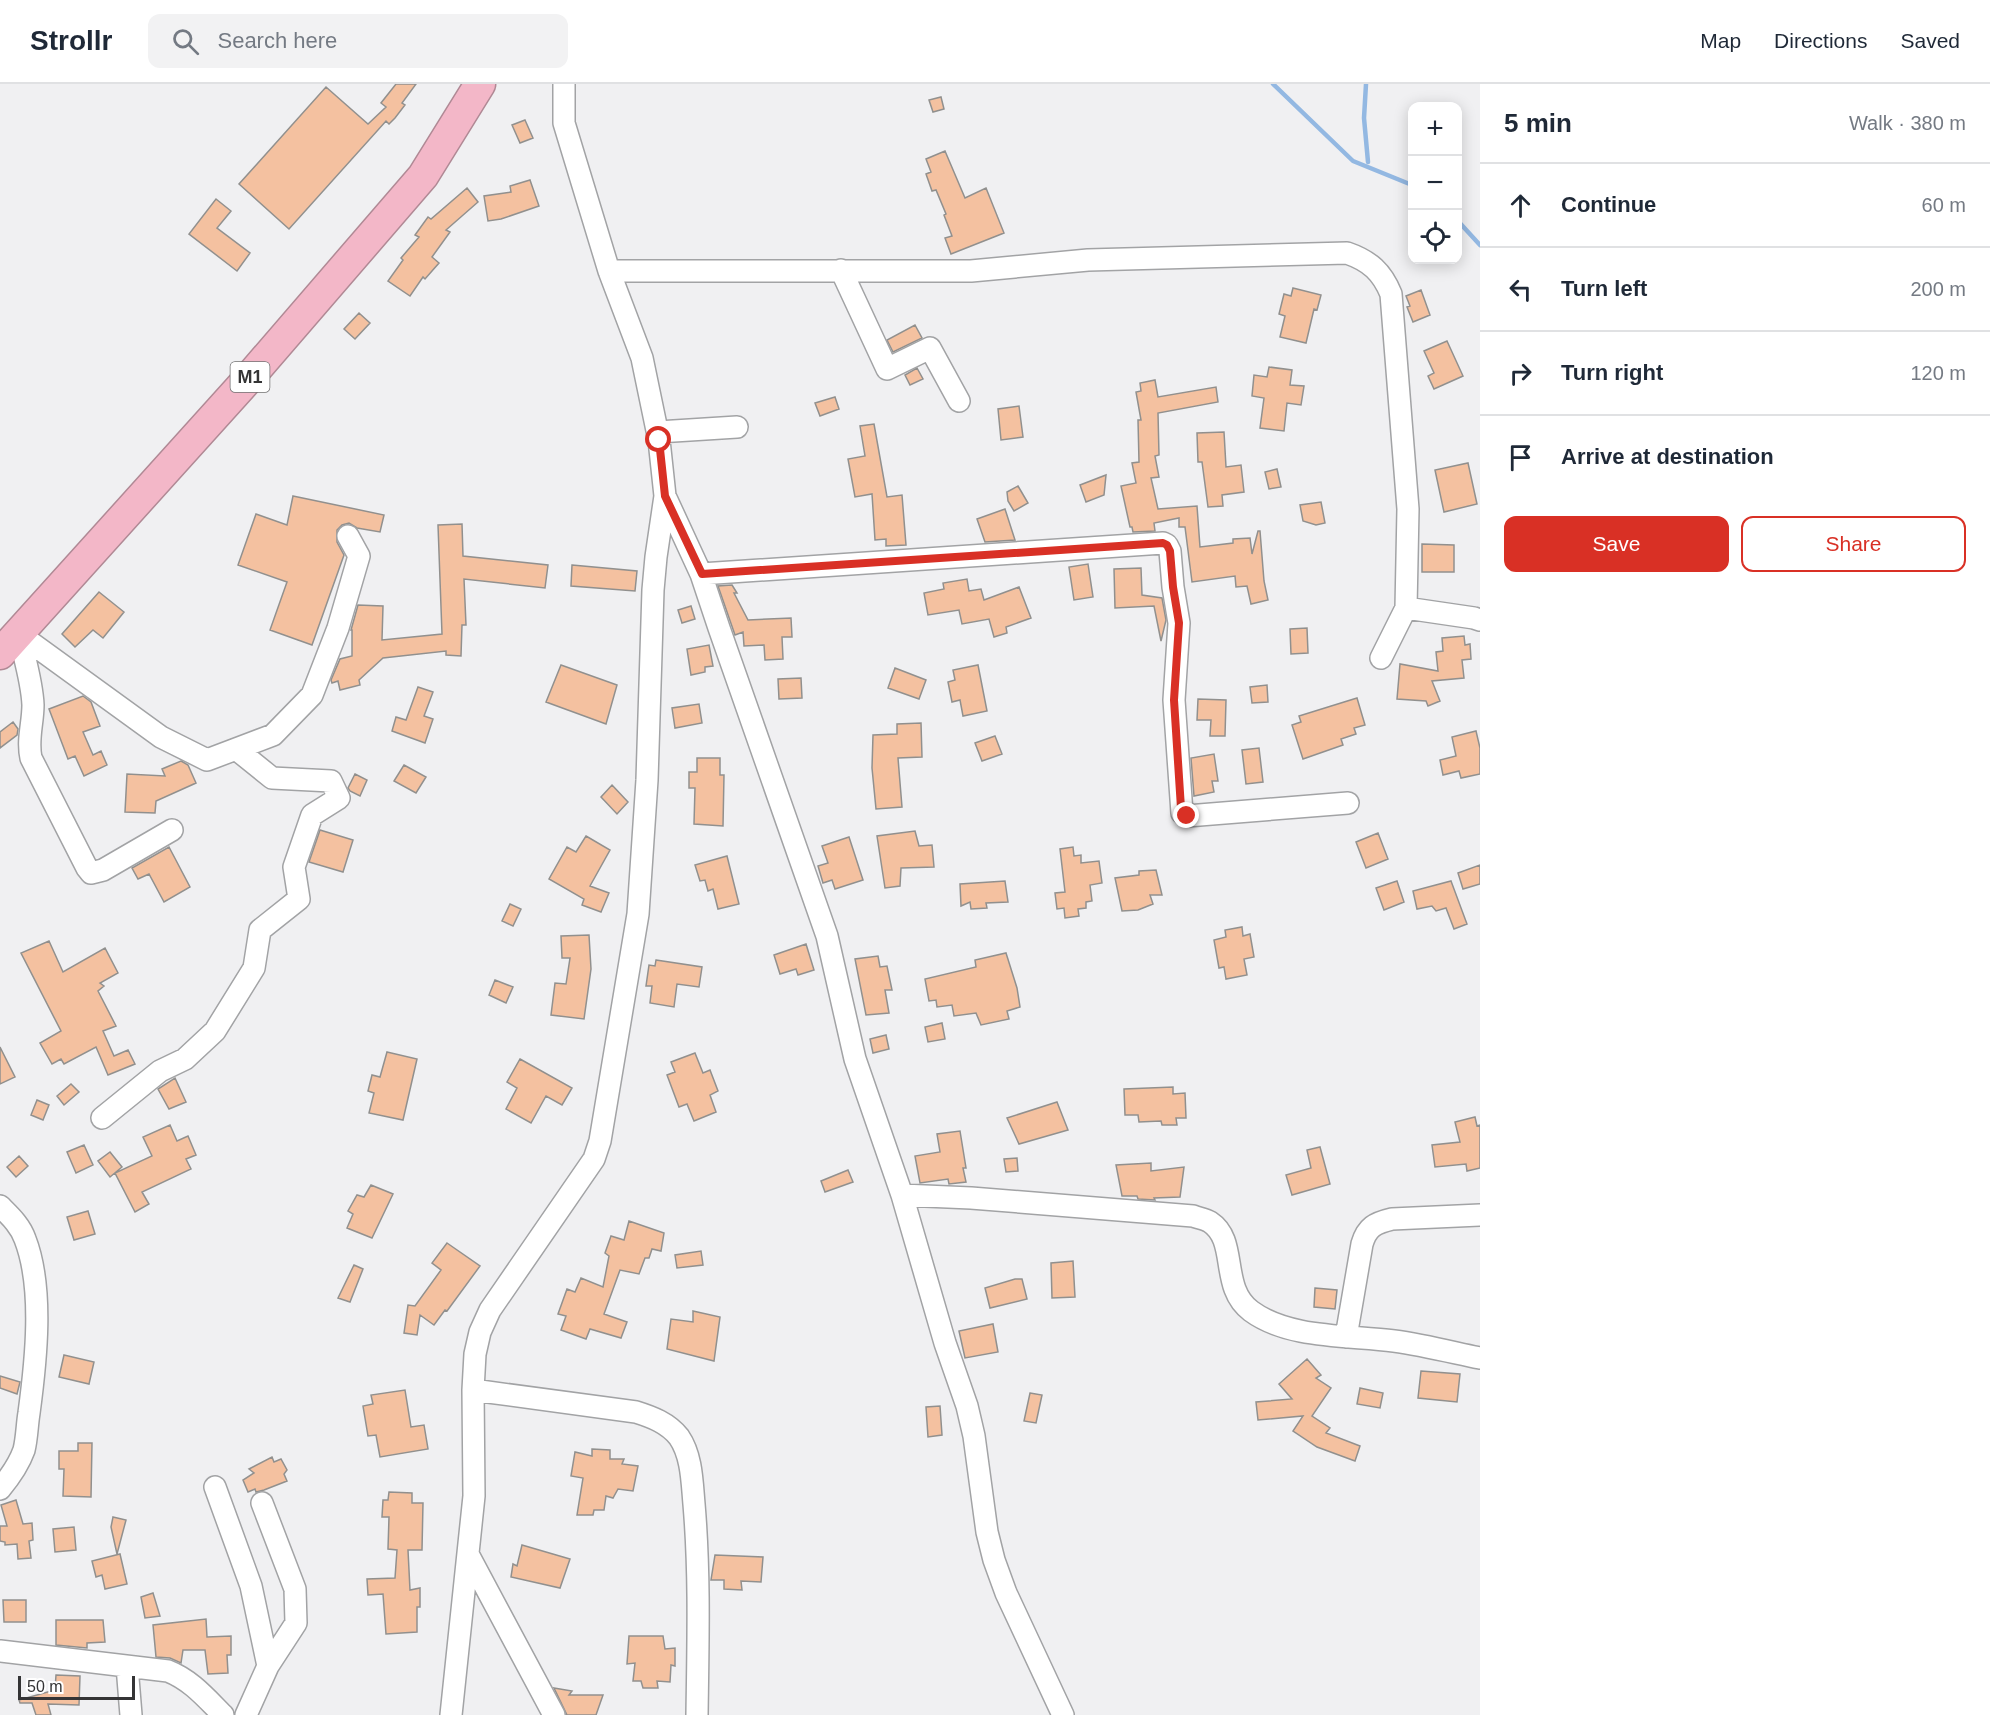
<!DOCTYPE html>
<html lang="en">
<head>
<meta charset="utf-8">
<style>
  body { margin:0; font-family:Arial,sans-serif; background:#f2f2f3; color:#1f2937 }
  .controls { position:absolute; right:18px; top:18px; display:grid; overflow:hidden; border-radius:12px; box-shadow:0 3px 15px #0003 }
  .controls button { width:54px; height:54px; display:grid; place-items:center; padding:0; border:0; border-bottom:2px solid #e0e1e3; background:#fff; color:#1f2937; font:30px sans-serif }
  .scale { position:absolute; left:18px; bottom:15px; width:117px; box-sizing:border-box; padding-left:6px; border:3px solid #343435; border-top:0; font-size:16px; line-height:21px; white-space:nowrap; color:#343435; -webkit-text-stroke:4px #fff; paint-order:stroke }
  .stop { position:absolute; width:18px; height:18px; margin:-14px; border:4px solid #d93025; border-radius:50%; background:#fff }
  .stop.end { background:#d93025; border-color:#fff; box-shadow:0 2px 6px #0008 }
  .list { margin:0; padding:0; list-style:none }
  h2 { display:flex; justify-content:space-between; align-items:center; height:78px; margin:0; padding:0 24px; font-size:26px }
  h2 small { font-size:20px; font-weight:400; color:#747a83 }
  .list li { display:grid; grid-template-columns:39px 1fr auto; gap:18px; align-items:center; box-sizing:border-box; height:84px; padding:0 24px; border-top:2px solid #e0e1e3 }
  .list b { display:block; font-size:22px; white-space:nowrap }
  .list em { font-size:20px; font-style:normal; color:#747a83 }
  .actions { display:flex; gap:12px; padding:18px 24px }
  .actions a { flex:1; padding:14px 0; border:2px solid #d93025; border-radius:12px; text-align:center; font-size:21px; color:#d93025 }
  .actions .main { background:#d93025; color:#fff }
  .icon { flex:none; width:33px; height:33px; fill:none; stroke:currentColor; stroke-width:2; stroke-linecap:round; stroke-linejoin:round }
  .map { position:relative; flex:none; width:1480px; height:1631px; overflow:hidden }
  header { display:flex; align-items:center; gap:36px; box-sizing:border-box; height:84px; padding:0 30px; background:#fff; border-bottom:2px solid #e0e1e3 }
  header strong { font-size:28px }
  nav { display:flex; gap:33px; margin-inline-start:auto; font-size:21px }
  .search { width:420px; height:54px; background:#f2f2f3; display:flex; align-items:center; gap:15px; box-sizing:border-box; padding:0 21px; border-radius:12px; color:#747a83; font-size:22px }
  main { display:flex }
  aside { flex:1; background:#fff }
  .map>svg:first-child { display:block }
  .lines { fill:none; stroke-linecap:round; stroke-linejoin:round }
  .stream { stroke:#93b8e2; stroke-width:4.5 }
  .building { fill:#f4c1a0; stroke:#91908e; stroke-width:1.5 }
  .minor-casing { stroke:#a2a3a5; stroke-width:24 }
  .highway-casing { stroke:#b08995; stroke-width:33 }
  .minor { stroke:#fff; stroke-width:21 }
  .highway { stroke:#f3b7c8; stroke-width:30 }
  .route { stroke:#d93025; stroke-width:8 }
  .labels { text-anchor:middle; stroke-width:5; stroke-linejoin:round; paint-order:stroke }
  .shield { fill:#fff; stroke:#717172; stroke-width:1.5 }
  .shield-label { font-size:18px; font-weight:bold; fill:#343435 }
</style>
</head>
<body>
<header>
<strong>Strollr</strong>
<div class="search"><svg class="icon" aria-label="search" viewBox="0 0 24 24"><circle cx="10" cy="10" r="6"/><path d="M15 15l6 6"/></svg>Search here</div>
<nav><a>Map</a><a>Directions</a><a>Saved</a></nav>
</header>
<main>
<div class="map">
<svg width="1480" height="1631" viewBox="0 0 1480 1631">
  <rect width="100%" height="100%" fill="#f0f0f2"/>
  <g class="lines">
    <!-- stream -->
    <path class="stream" d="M1273,0L1353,77L1412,101
      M1366,0L1364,34L1368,78
      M1458,137L1480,161"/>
  </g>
  <!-- building -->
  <path class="building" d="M396,0H416L402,19L405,21L395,34L389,40L386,37L289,145L239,100L326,3L368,40L386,23L381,19Z
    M941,13L944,25L933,28L929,16Z
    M525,36L533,54L520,59L512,41Z
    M945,67L965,114L986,104L1004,149L951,170L945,154L952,152L944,131L946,130L936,106L932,107L926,90L931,88L926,75Z
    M530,96L539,122L501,135L488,137L484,112L511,108L510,102Z
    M467,104L478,118L446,146L450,148L432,173L439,179L425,195L423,193L410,212L388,197L403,176L401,174L419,153L415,151L428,133L431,135Z
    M216,115L231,127L217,144L250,169L237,187L189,150Z
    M1293,204L1321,211L1317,226L1314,225L1306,259L1280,253L1285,232L1279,230L1284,210L1291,212Z
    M1421,206L1430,231L1413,238L1407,223L1410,222L1406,212Z
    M359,229L370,239L355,255L344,245Z
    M915,241L922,254L893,268L887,256Z
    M1447,257L1463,292L1434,305L1428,292L1434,289L1424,267Z
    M1269,283L1292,286L1290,301L1304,302L1301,321L1287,319L1284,347L1260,344L1264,314L1252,312L1254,291L1267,293Z
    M917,284L923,295L910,301L905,291Z
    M1155,296L1158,313L1216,303L1218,318L1158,329L1159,371L1155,372L1159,393L1151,394L1158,425L1197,422L1200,463L1233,459V455L1250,454L1252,470L1258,447H1260L1264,497L1268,516L1251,520L1247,502L1236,503L1235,492L1192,498L1185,443H1179V434L1154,439L1155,447L1133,448L1132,443H1130L1121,402L1136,399L1132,379L1139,378L1138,336H1141L1136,308L1141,307L1140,299Z
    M835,313L839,325L820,332L815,319Z
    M1019,322L1023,353L1001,356L998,325Z
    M874,340L887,413L902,411L906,461L886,462V455L875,456L872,410L855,413L848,375L865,372L860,342Z
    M1224,348L1226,383L1241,381L1244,408L1222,411L1223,422L1208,423L1202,378H1198L1197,349Z
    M1468,379L1477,420L1444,428L1435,386Z
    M1277,385L1281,403L1269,405L1265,388Z
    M1106,391L1104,411L1086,418L1080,401Z
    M1018,402L1028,419L1014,427L1008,417L1007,408Z
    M293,412L384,431L380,448L357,444L349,439L342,441L337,446V458L344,471L312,561L270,546L287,498L238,481L256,430L287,441Z
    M1321,418L1325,439L1316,441L1303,437L1300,421Z
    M1005,425L1015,456L985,458L977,435Z
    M462,440L463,472L548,481L545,504L464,495L466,541H462L461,572L446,571V567L383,574L359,596L360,601L340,606L338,597L332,599L331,596L340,575L352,572V546H351L358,521L383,522L382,556L442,550L438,441Z
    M1422,460L1454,461V488H1422Z
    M1088,480L1093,513L1074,516L1069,483Z
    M572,481L637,487L635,507L571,502Z
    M1141,484L1142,511L1162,514L1166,536L1161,557L1154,522L1115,524L1114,485Z
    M967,495L969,507L981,505L984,516L1019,503L1031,534L1006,543L1007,549L994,553L989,535L962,540L959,526L928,531L924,509L944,505L943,499Z
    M732,501L737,509H734L748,536L791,534L792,553H782L783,575L765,576L764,561L744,562L743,548L735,551L718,502Z
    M99,508L124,528L103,554L93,546L75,563L62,550Z
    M691,522L695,535L682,539L678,526Z
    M1307,544L1308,569L1291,570L1290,545Z
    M1464,552L1465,561L1470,560L1471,575L1462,576L1464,594L1432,597L1440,617L1428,622L1426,617L1397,615L1400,580L1438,587L1436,568L1443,567L1442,554Z
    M709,561L713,582L705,583V588L691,591L687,565Z
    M561,581L617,601L606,640L546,618Z
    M978,581L987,627L963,632L960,616L952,618L948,598L955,596L953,586Z
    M895,584L926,596L919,615L888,604Z
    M801,594L802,614L779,615L778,595Z
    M1267,601L1268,618L1252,619L1250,603Z
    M418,603L433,608L424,632L433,635L425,659L392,647L396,633L406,636Z
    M83,612L91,618L100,642L83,648L93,671L101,667L107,681L84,692L75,672L68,675L49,625Z
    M1357,614L1365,641L1354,644L1356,650L1341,655L1343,661L1303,675L1292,641L1301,638L1299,632Z
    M1198,615L1226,616L1225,652H1210L1211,636H1197Z
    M699,620L702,639L675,644L672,624Z
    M13,638L18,645L17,651L0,664V648Z
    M921,639L922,673L898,674L902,723L876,725L872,684L873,651L897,650V640Z
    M1476,647L1480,664V690L1461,694L1459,687L1443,691L1440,676L1456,672L1452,653Z
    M995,652L1002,670L982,677L975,659Z
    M1259,664L1263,698L1246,700L1242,666Z
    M1214,670L1218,697H1212L1214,708L1194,712L1191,674Z
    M697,674H720V691H724L723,742L694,740L695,704H689V688H697Z
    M181,677L188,681L196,699L156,717L155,729L125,728L127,690L165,692L162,685Z
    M404,681L426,693L416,709L394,697Z
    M355,690L367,696L360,712L350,707L348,704Z
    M612,701L628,718L617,730L601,713Z
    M320,746L353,756L343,788L309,778Z
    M915,747L919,762L932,761L934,783L901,784L900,802L885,804L877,752Z
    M1378,749L1388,775L1366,784L1356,758Z
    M586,752L610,766L590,802L609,809L601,828L582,821L584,815L549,795L567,763L576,768Z
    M849,753L863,796L835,805L832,796L823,799L818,782L828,779L822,762Z
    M169,763L190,803L164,818L149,790L138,795L132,784Z
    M1073,763L1074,772L1081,771V779L1099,777L1102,799L1090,801L1092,817L1086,818V824L1078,825L1079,832L1065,834L1064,824L1057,825L1055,809L1065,808L1060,765Z
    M727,772L739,820L718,825L713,805L708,807L705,796L700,797L695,781Z
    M1480,781V800L1463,805L1458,789Z
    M1156,786L1162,811H1150L1153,820L1138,826L1122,827L1115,794L1139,791V787Z
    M1005,797L1008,818L986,819L987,824L971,825L970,818L961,822L960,800Z
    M1397,797L1404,818L1384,826L1376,804Z
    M1451,797L1467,840L1454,845L1446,824L1436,827L1432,822L1417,825L1413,807Z
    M510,820L521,825L513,842L502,837Z
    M1242,843L1243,852L1250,850L1254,873L1244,875L1247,891L1226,895L1224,883L1219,884L1214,856L1226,853L1225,846Z
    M589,851L591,885L584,935L551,931L555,899L566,900L570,874H562L561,852Z
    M49,857L63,888L105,864L118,889L100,899L104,902L98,907L116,942L103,947L114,972L128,966L135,980L108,991L96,963L64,980L61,975L52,980L40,959L61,947L21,869Z
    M806,860L814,886L798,891L796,885L780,890L774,871Z
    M1006,869L1017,904L1020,923L1007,927L1009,935L981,941L976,929L954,932L952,921L937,923L936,916L929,917L925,895L976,883L975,876Z
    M878,872L880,883L887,882L892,906H885L889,929L866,931L855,875Z
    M656,876L702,883L699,903L677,900L674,923L650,919L652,902H646L649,881L655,882Z
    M495,896L513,903L506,919L489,911Z
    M942,939L945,955L928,958L925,943Z
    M886,951L889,965L873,969L870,955Z
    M0,963L15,993L0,1000Z
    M387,968L417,975L403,1036L369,1029L374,1009L368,1007L372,991L380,993Z
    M695,969L703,989L710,986L718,1007L710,1011L716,1028L694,1037L687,1020L679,1023L667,991L675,988L671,978Z
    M520,975L572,1004L562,1021L546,1012L531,1039L506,1025L517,1004L507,998Z
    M175,994L186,1018L169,1025L158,1005Z
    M71,1000L79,1008L64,1021L57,1012Z
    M1173,1003V1010L1185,1009L1186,1034H1176L1177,1041H1162L1161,1037L1139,1038L1138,1031H1125L1124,1005Z
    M37,1016L49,1021L43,1036L31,1031Z
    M1057,1018L1068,1046L1019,1060L1007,1034Z
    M1475,1033L1477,1042L1480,1041V1084L1467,1087L1466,1080L1435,1083L1432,1061L1460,1058L1455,1038Z
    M170,1041L177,1057L188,1052L196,1071L186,1075L191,1085L142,1108L149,1120L135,1128L115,1089L152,1072L143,1053Z
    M960,1047L966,1084H963L966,1098L949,1100L948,1095L920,1099L915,1072L940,1068L937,1050Z
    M84,1061L93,1081L76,1089L67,1068Z
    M1320,1063L1330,1100L1292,1111L1286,1091L1311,1084L1307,1066Z
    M110,1068L122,1083L110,1093L98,1077Z
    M19,1072L28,1082L16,1093L7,1083Z
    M1017,1074L1018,1087L1006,1088L1004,1075Z
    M1151,1079V1087L1184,1083L1180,1113L1154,1114L1155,1116L1138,1115L1137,1112H1122L1116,1081Z
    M848,1086L853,1098L825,1108L821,1097Z
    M371,1101L393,1110L372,1154L347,1144L353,1130L348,1127L357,1111L364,1113Z
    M88,1127L95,1150L74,1156L67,1133Z
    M629,1137L664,1149L661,1167L652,1165L649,1174H645L639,1190L620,1186L604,1230L627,1238L621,1254L590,1245L586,1255L561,1246L566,1232L558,1230L567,1205L575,1208L581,1194L603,1203L609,1172L605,1169L611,1152L624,1156Z
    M447,1159L480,1182L447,1227L445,1226L434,1241L420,1231L417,1251L404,1249L408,1221L415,1222L441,1186L432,1179Z
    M701,1167L703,1181L677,1184L675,1171Z
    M1073,1177L1075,1213L1052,1214L1051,1179Z
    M354,1181L363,1185L350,1218L338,1214Z
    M1015,1195H1022L1027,1215L990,1224L985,1204Z
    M1315,1204L1337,1206L1335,1225L1314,1223Z
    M693,1227L720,1233L714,1277L667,1265L671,1235L693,1238Z
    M993,1240L998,1268L965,1274L959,1247Z
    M64,1271L94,1278L89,1300L59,1293Z
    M1307,1275L1321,1291L1316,1294L1331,1304L1312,1332L1330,1344L1326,1349L1360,1362L1355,1377L1317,1363L1293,1347L1303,1332L1258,1336L1256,1318L1292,1315L1279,1300Z
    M1421,1287L1460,1290L1457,1318L1418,1314Z
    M0,1292L20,1298L17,1310L0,1304Z
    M1360,1304L1383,1309L1380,1324L1357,1320Z
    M405,1306L411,1343L424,1341L428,1365L380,1373L376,1351L368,1352L363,1322L373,1320L371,1311Z
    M1030,1309L1042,1311L1036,1339L1024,1337Z
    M940,1322L942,1351L928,1353L926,1323Z
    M78,1359H92L91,1413L63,1412L64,1385H59V1367H78Z
    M592,1365L610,1366V1375H624L622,1380L638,1382L633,1407L618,1405L613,1414L606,1412L604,1426H594L593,1431H577L583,1394L571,1392L575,1368L592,1372Z
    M272,1373L274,1378L281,1375L287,1386L284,1390L287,1397L264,1406L256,1408L255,1405L248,1408L243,1396L254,1389L249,1385Z
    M389,1408L412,1409V1419H423L422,1466H408L410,1506L420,1504V1523H417V1548L386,1550L383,1510L368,1511L367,1495L395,1494L397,1466L388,1465L389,1433H382L383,1416H388Z
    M16,1416L23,1440L32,1439L33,1456L29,1457L31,1474L18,1475L17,1460L5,1461V1458L0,1457V1442H7L1,1421Z
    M113,1433L126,1436L117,1470L111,1443Z
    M74,1443L76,1466L55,1468L53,1445Z
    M522,1461L570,1475L560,1504L511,1493L513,1480L517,1482Z
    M120,1470L127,1500L105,1505L102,1491L96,1493L92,1477Z
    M715,1471L763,1473L761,1498L741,1497L742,1506L724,1505V1496H711Z
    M153,1509L160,1532L145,1534L141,1513Z
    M3,1516H26V1538H4Z
    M206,1535L207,1553L231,1552V1571H227L228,1589L208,1590L205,1566H183L181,1579L170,1574L156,1573L153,1541Z
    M56,1536H103L105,1558L87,1559V1564L56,1561Z
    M629,1552H663L665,1565L675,1564V1582L671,1581L670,1598L657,1597L658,1604H643L641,1597H633L635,1579L627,1580Z
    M56,1591L80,1592L79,1621L48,1620L51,1631H36L32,1619H20L19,1616L55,1606Z
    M554,1604L572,1607L569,1611H603L596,1631H567Z"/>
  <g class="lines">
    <!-- minor casing -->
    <g class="minor-casing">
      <path id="minor" d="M841,186L887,285L930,264L959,317
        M609,187H971L1088,176L1347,169C1370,177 1382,188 1391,210L1408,425L1406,524L1381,574
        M658,348L737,343
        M665,412L701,490L719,544L827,852L855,975L902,1111L945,1259L967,1322L974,1352L987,1448L994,1476L1006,1509L1063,1631
        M701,490L1163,459L1167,461L1170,467L1173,503L1179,539L1174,616L1182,729L1187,732L1348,719
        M1406,524L1474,534L1480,536
        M19,550L161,653L207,676L273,651L312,611L338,544L359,472L348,452
        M19,550C24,573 32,597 33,621C33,639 27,656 31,674L87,784L91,789L103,786L172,746
        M102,1034L160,987L185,975L215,947L254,884L260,846L299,815L294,783L312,731L339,714L331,697L272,694L236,665
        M902,1111L971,1114L1193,1132C1198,1134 1205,1135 1210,1138C1239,1157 1219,1203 1251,1227C1289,1255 1349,1251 1394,1257C1423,1261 1451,1268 1480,1274
        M0,1122C10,1132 20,1141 25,1155C44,1204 36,1277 29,1329C27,1341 27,1354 24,1366C19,1380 10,1393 0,1405
        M1346,1253L1362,1160C1367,1143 1375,1139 1392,1135L1480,1131
        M473,1306L636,1328C652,1333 668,1339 679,1353C692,1372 692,1398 694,1420C700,1490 698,1560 697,1631
        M215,1403L251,1502L268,1582L246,1631
        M262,1419L295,1505L296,1539L268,1582
        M469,1472L554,1631
        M0,1567L168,1587C191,1596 206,1614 223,1631
        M127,1582L131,1631
        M451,1631L474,1412L473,1306L475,1270L480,1248L490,1226L594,1075L600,1057L638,830L647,696L653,506L656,473L665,412L659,356L642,274L609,187L564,39V0"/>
    </g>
    <!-- highway casing -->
    <g class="highway-casing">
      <path id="highway" d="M0,570L247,296L423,92L480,0"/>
    </g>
    <!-- minor -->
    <use href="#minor" class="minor"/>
    <!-- highway -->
    <use href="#highway" class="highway"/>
  </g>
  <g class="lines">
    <!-- route -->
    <path class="route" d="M659,356L665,412L702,490L1163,459L1167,461L1170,467L1173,503L1179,539L1174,616L1181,724L1182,729L1187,732"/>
  </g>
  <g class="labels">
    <!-- shield labels -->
    <rect class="shield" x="230.5" y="278" width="39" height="30" rx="4.5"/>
    <g class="shield-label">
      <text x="250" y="299">M1</text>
    </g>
  </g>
</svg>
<div class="controls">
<button>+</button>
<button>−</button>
<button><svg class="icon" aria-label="locate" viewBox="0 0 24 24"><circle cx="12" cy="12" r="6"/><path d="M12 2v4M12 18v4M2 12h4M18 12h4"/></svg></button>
</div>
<div class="scale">50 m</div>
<div class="stop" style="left:659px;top:356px"></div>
<div class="stop end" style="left:1187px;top:732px"></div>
</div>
<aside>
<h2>5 min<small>Walk · 380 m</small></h2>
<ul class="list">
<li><svg class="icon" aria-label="ahead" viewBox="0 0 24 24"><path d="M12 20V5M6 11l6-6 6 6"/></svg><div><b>Continue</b></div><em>60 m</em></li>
<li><svg class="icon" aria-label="left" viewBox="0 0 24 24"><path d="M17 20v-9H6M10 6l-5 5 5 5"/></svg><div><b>Turn left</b></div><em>200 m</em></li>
<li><svg class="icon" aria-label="right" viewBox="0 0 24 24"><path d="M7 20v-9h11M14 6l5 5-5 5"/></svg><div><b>Turn right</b></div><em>120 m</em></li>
<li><svg class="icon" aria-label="arrive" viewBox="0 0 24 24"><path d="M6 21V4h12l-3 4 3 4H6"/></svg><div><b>Arrive at destination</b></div></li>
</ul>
<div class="actions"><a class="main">Save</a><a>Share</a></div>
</aside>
</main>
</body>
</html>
